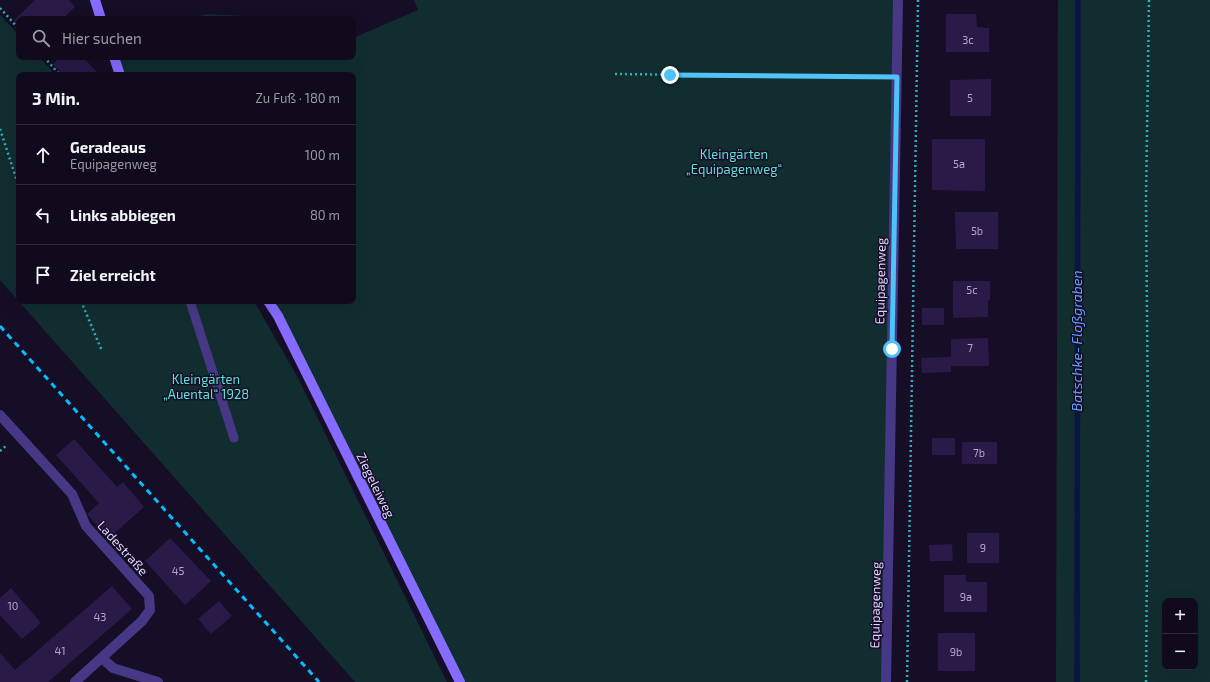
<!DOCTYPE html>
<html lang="de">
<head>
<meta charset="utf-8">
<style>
  body { margin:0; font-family:"Exo 2",sans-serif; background:#1e1829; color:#f1f3f6 }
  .controls { position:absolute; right:12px; bottom:12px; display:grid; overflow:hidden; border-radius:8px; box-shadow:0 4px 16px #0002 }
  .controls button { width:36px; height:36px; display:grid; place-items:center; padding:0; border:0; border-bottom:1px solid #302b3b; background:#100a1c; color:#f1f3f6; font:20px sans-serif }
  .stop { position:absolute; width:12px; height:12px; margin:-9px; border:3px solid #4fc3f7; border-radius:50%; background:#fff }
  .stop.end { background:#4fc3f7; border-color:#fff; box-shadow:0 1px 4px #0008 }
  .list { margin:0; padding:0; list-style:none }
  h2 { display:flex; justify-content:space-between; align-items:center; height:52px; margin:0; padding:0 16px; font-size:17px }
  h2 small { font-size:13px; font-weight:400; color:#9c9aa3 }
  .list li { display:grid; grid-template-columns:26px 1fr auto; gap:12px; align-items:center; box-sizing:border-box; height:60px; padding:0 16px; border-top:1px solid #302b3b }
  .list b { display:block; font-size:15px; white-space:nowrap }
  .list p { margin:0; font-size:13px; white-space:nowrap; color:#9c9aa3 }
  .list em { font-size:13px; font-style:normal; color:#9c9aa3 }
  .icon { flex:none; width:22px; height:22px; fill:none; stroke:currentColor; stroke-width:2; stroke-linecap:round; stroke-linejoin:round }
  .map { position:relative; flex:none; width:1210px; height:682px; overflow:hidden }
  .search { position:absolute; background:#100a1c; box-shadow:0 4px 16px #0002; left:16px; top:16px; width:340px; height:44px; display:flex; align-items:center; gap:10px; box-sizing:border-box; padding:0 14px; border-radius:8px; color:#9c9aa3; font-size:15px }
  .panel { position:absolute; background:#100a1c; box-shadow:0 4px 16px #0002; left:16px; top:72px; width:340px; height:232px; border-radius:8px }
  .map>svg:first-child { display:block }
  .green { fill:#112d30; fill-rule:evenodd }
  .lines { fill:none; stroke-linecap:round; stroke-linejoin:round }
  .stream { stroke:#091645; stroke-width:5.5 }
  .building { fill:#2a1a48 }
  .path { stroke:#2caebb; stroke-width:2.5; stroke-dasharray:2 3; stroke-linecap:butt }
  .service { stroke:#473886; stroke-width:9 }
  .minor { stroke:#473886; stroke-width:10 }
  .secondary { stroke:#856bff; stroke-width:10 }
  .rail { stroke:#00bfff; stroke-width:3; stroke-dasharray:6 5; stroke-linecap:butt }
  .route { stroke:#4fc3f7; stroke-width:5 }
  .labels { text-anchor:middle; stroke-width:3; stroke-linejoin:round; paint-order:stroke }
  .number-label { font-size:11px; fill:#b2a6d1 }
  .park-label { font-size:13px; fill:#5ce3d5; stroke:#160e26 }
  .street-label { font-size:13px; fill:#dfd4ff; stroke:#160e26 }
  .water-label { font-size:14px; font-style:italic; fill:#629fff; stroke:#160e26 }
</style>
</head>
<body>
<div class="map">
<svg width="1210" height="682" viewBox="0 0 1210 682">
  <rect width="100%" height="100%" fill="#160e26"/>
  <!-- green -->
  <path class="green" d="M414,0H898L886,682H460L268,301H353V75H120L114,57H353V38L418,10Z
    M1058,0H1210V682H1056ZM1165,601H1195V667H1165Z
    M208,14L260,17L265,19H188Z
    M0,15L19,35V57H39L56,75H19V301H254L298,378L447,682H355L0,280Z"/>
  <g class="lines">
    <!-- stream -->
    <path class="stream" d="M1077,682L1078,0"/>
  </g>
  <!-- building -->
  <path class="building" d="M35,0H69L75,7L62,19H19V26L14,20Z
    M946,14H976L977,27L989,28V52H946Z
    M61,57H83L97,72L94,75H63L53,64Z
    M991,79V116H950V80Z
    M932,139H985V191L932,190Z
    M955,212H998V249H956Z
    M953,281H990V300H988V317L953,318Z
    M922,308H944V325H922Z
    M988,338L989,366H951V372L922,373L921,358L951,357V339Z
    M932,438H955V455H932Z
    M74,439L117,487L123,482L144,507L108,539L87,514L99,503L56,455Z
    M962,442H997V464H962Z
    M967,533H999V563H967Z
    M170,538L211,581L185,605L145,561Z
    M952,544L953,561H930L929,545Z
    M944,575H966V582H987V612H944Z
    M112,586L132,609L48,682H0V653L15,670Z
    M11,588L41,623L22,639L0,615V598Z
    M219,601L232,616L211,634L198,619Z
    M938,633H975V671H938Z"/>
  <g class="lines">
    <!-- path -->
    <path class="path" d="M0,8L19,29
      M44,57L60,75
      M615,74L883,77
      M0,129L19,187
      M81,301L102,351
      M0,451L7,445
      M907,682L918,0
      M1146,682L1148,428L1146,199L1149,0"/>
    <!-- service -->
    <path class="service" d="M190,301L234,438"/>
    <!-- minor -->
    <path class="minor" d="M0,415L72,494L86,526L149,596L150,610L142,621L75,682
      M102,658L113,668L158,682
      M886,682L898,0"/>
    <!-- secondary -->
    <path class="secondary" d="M95,0L101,19
      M114,57L120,75
      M268,301L278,316L460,682"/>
    <!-- rail -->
    <path class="rail" d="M0,326L319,682"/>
  </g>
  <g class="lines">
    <!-- route -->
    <path class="route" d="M670,75L897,77L892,349"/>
  </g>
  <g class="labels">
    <!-- number labels -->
    <g class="number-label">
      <text x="968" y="44">3c</text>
      <text x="970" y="102">5</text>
      <text x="959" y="168">5a</text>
      <text x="977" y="235">5b</text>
      <text x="972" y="294">5c</text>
      <text x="970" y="352">7</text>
      <text x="979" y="457">7b</text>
      <text x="983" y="552">9</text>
      <text x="178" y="575">45</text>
      <text x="966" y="601">9a</text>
      <text x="13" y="610">10</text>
      <text x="100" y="621">43</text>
      <text x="60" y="655">41</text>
      <text x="956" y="656">9b</text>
    </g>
    <!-- park labels -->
    <g class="park-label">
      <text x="734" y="159">Kleingärten<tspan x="734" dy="15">„Equipagenweg“</tspan></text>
      <text x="206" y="384">Kleingärten<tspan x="206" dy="15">„Auental“ 1928</tspan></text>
    </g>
    <!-- street labels -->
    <g class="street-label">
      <text transform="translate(880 281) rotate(-89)" y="5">Equipagenweg</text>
      <text transform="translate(376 485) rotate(64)" y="5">Ziegeleiweg</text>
      <text transform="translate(123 548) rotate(48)" y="5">Ladestraße</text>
      <text transform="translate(875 605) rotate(-89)" y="5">Equipagenweg</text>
    </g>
    <!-- water labels -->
    <g class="water-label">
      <text transform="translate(1077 341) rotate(-90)" y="5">Batschke‐Floßgraben</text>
    </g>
  </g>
</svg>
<div class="controls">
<button>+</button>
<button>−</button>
</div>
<div class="stop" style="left:892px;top:349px"></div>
<div class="stop end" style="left:670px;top:75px"></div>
<div class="search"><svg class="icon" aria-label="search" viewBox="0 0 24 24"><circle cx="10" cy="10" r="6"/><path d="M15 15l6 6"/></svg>Hier suchen</div>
<section class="panel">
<h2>3 Min.<small>Zu Fuß · 180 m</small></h2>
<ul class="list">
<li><svg class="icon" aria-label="ahead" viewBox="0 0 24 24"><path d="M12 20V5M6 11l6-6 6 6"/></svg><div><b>Geradeaus</b><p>Equipagenweg</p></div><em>100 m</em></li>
<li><svg class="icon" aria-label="left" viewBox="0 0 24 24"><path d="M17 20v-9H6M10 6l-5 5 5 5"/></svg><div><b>Links abbiegen</b></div><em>80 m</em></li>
<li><svg class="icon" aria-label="arrive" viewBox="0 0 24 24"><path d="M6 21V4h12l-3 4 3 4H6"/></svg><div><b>Ziel erreicht</b></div></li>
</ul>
</section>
</div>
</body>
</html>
